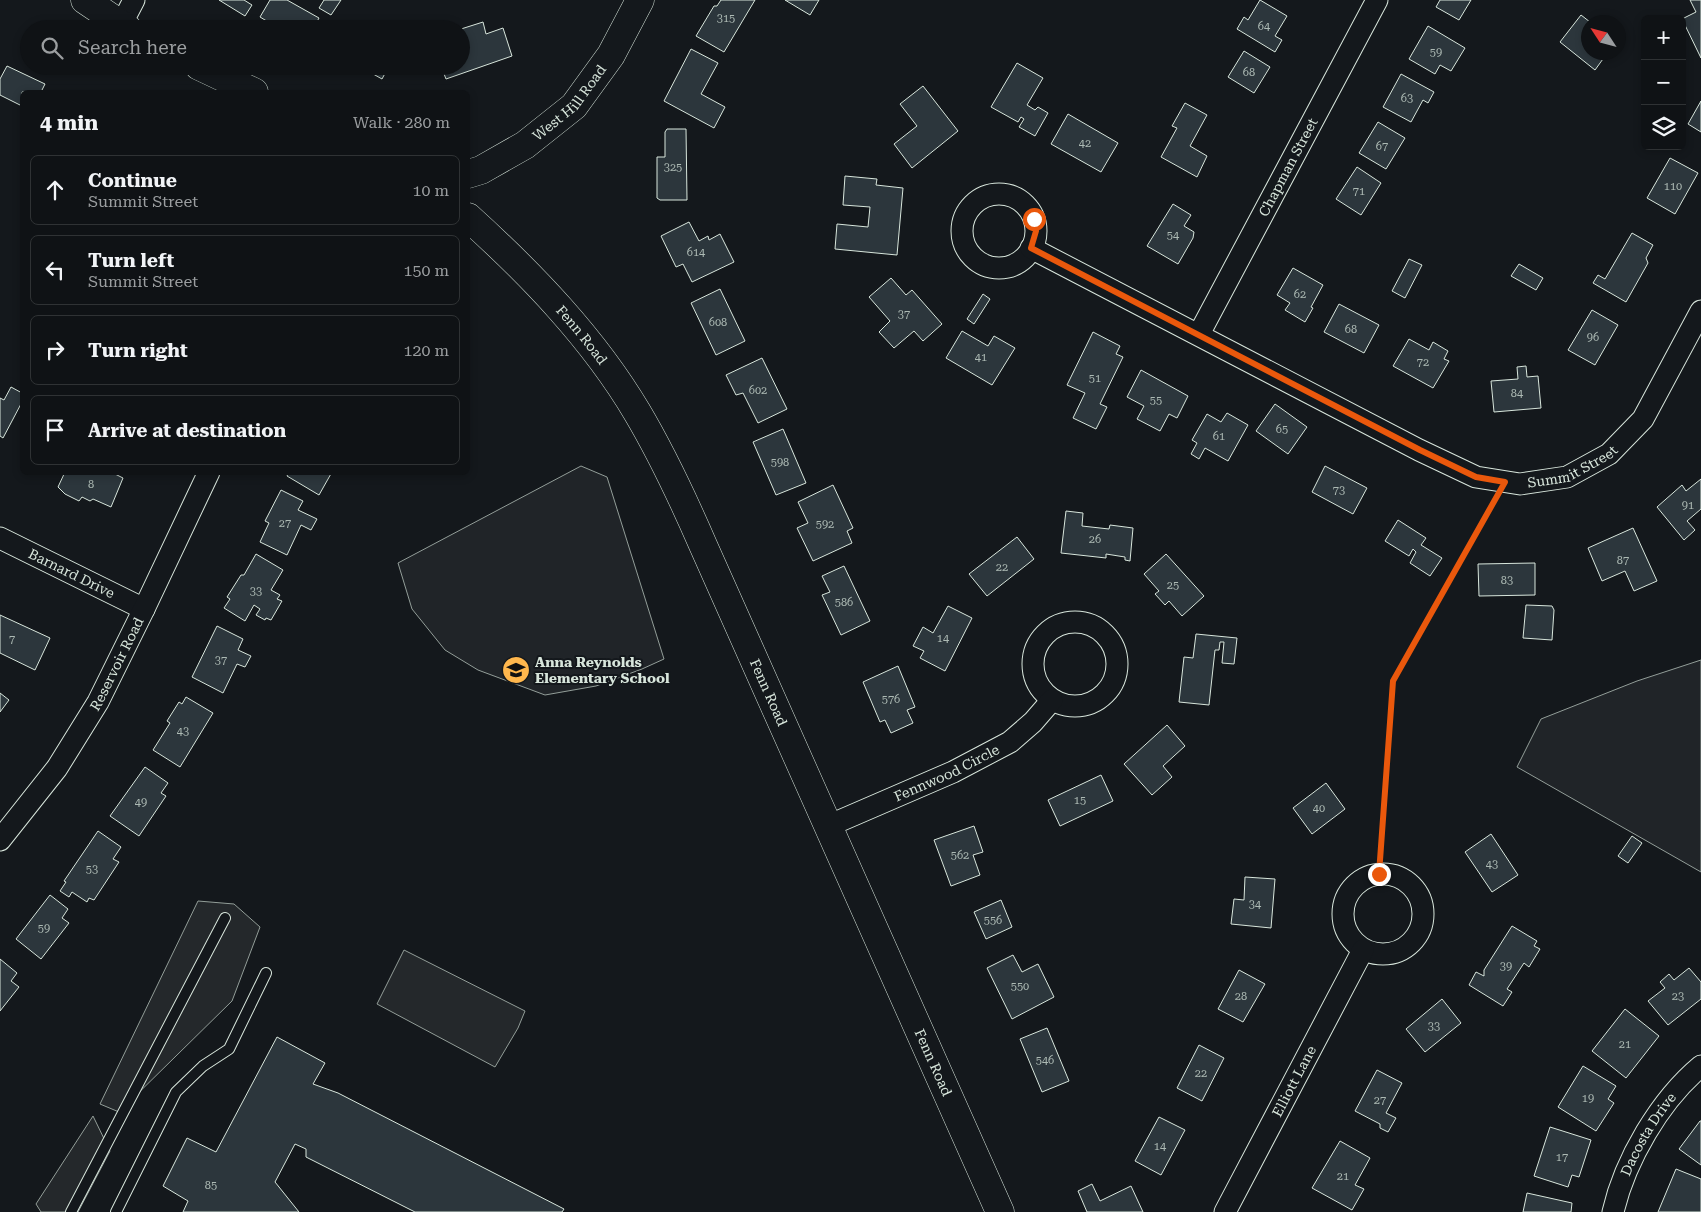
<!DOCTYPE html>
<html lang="en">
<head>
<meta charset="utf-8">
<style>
  body { margin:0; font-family:"Roboto Serif",serif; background:#1d2022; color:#f1f3f6 }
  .controls { position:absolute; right:15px; top:15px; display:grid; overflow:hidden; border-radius:8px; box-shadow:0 2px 8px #0003 }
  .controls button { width:45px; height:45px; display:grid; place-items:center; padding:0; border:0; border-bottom:1px solid #2f3234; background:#0f1215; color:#f1f3f6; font:25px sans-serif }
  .compass { position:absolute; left:1581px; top:15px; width:45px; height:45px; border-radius:50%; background:#0f1215; box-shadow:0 2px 8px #0003; rotate:306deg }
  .stop { position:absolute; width:15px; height:15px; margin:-11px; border:4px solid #ea580c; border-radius:50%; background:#fff }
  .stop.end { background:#ea580c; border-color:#fff; box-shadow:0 1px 5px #0008 }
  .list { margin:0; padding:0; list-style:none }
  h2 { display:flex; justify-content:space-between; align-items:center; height:65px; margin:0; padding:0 20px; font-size:21px }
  h2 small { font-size:16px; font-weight:400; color:#9b9ea0 }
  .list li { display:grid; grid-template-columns:32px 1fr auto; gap:15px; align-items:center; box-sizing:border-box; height:70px; margin:0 10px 10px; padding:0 10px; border:1px solid #2f3234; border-radius:8px }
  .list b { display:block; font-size:19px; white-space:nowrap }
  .list p { margin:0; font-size:16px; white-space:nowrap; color:#9b9ea0 }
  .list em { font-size:16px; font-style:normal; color:#9b9ea0 }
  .icon { flex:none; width:28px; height:28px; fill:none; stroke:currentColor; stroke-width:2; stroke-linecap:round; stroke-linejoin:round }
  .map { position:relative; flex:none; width:1701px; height:1212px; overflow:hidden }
  .search { position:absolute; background:#0f1215; box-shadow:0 2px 8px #0003; left:20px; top:20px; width:450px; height:55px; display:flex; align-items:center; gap:12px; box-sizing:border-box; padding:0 18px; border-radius:28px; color:#9b9ea0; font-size:19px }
  .panel { position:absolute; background:#0f1215; box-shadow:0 2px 8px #0003; left:20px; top:90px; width:450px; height:385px; border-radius:8px }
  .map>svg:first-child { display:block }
  .green { fill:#202428; stroke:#939e99 }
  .parking { fill:#24282b; stroke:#939e99 }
  .building { fill:#2c363c; stroke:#d8e6dc }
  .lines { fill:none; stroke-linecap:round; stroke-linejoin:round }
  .lane-casing { stroke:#d8e6dc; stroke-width:12 }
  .street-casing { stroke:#d8e6dc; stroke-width:23 }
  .secondary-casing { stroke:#d8e6dc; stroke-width:29 }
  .path { stroke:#9da8a2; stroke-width:3; stroke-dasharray:4 2.5; stroke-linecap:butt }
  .lane { stroke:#14181c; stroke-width:10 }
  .street { stroke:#14181c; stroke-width:21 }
  .secondary { stroke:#14181c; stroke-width:28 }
  .route { stroke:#ea580c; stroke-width:6 }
  .labels { text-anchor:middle; stroke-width:4; stroke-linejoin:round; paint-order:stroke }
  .number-label { font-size:11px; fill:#adbab4 }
  .street-label { font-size:14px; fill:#d8e6dc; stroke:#14181c }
  .poi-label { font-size:14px; font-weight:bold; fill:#d8e6dc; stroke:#14181c; text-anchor:start }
</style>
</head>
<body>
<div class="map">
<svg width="1701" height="1212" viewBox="0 0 1701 1212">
  <rect width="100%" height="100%" fill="#14181c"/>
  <!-- green -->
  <path class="green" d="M581,466L607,477L664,659L642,669L596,686L545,695L478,670L445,650L412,609L398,563Z
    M1701,660V872L1517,767L1541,719L1637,681Z"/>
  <!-- parking -->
  <path class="parking" d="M198,901L234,904L260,927L232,1001L119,1112L100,1104Z
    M404,950L525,1011L518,1028L495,1067L377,1004Z
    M93,1116L110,1151L78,1212H41L36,1204Z"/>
  <!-- building -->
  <path class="building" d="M219,0H244L252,5L245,16Z
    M270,0H287L319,18L313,29H280L260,17Z
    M324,0H341L331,15L319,8Z
    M721,0H755L724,52L696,36L714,6H717Z
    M785,0H819L810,15Z
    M1260,0L1287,16L1275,36L1282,40L1275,52L1237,29L1244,17L1248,20Z
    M1440,0H1471L1459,20L1436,7Z
    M1690,0H1701V58L1682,19L1696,12Z
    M1581,15L1590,22H1588V52H1608L1595,70L1560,42Z
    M483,22L486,34L503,28L512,56L446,79L441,66H461V29Z
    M1428,26L1465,48L1451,71L1440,65L1435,74L1409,59Z
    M691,49L718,63L701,94L725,107L714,128L664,101Z
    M1244,51L1270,67L1254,93L1228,77Z
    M1017,63L1043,78L1027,105L1035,110L1038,107L1048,113L1035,136L1019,127L1024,119L1021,117L1018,122L991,107Z
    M7,66L45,84L41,92H22V106L0,95V79Z
    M359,66H389L382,79Z
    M1401,74L1434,92L1428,103L1423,100L1411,122L1383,107Z
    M923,86L958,131L912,168L894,144L917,126L900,104Z
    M1701,101V132L1688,124Z
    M1185,103L1207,115L1190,146L1207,156L1197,177L1161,157L1177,128L1172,126Z
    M1068,114L1118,143L1101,172L1051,144Z
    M1378,122L1405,138L1386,169L1359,153Z
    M667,129H686L687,200H660L657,198V157H665V132Z
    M1670,158L1698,173L1675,214L1647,198Z
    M1357,167L1381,183L1361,215L1336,199Z
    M845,176L877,179L876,185L903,188L897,255L835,249L837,224L868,227L870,207L843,205Z
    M1173,204L1191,215L1184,226L1194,232L1193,238L1178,264L1147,246Z
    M689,222L699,241L708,236L709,240L720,234L734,262L692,282L683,264L676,267L661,236Z
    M1632,233L1653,245L1646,258L1648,263L1626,302L1593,283L1598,275L1605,279Z
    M1409,259L1422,265L1405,298L1392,291Z
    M1519,264L1543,278L1536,290L1511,276Z
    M1293,268L1323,285L1311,307L1313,308L1305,322L1285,310L1290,303L1277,295Z
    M891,278L906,295L912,290L942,324L923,341L914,331L894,348L879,332L890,321L869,297Z
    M720,289L745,341L716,355L691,303Z
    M983,294L990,299L974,324L967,319Z
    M1339,304L1379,325L1364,353L1324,332Z
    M1592,310L1618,325L1595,365L1568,350Z
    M962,331L988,346L994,336L1015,348L992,385L946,358Z
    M1093,332L1120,346L1116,354L1123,357L1100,404L1107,407L1096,429L1073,418L1085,393L1067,385Z
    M1409,339L1429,350L1433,342L1448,351L1444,359L1449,361L1433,388L1393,366Z
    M762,358L787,409L758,423L743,393L736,395L726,375Z
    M1526,366L1527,377L1538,376L1541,408L1494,412L1491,381L1518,379L1517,367Z
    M1141,370L1188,396L1177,418L1169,414L1160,431L1137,419L1144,406L1127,397Z
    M11,387L22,393V402L3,438L0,436V398L4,400Z
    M1275,404L1307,427L1288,454L1256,431Z
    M1227,413L1248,425L1228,461L1205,448L1199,459L1191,454L1197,443L1192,440L1207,414L1221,422Z
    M783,429L806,483L776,495L753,442Z
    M1325,466L1367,488L1353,514L1312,492Z
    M65,472H111L123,478L111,507L93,499L90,501L82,497L79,501L65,494L58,487Z
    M289,472H332L319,495L287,476Z
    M1701,479V509L1687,521L1695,530L1684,540L1657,507L1682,485L1686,491Z
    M833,485L853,528L847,531L852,543L813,561L797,528L808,523L798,502Z
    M281,490L303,501L298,510L317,519L311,530L301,525L287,555L260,542L269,523L265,521Z
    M1066,511L1083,513L1082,526L1109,529L1110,525L1133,528L1130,561L1125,560V557L1106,554V558L1061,553Z
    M1398,520L1426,538L1421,545L1442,558L1430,576L1410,563L1416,552L1413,549L1409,556L1385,541Z
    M1633,528L1657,581L1634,591L1625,571L1602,581L1588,548Z
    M1017,537L1034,559L987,596L969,574Z
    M256,554L283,570L271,590L280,595L277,599L282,601L271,620L266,618L265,620L256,615L260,609L254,605L245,621L224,608L230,599L227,597L241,575H244Z
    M1166,554L1204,596L1182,616L1169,601L1165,605L1155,594L1159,591L1144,574Z
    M1535,563V595L1479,596L1478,564Z
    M844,566L870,621L841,635L822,595L830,592L822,576Z
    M1526,605L1552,606L1554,610L1552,640L1523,638Z
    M948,606L972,618L945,671L920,658L924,651L913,646L923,627L933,633Z
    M0,615L50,638L35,670L0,653Z
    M217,626L243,639L238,650L251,656L245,667L237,664L223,693L192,677Z
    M1196,634L1237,638L1234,664L1222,663L1224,642H1220L1219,650H1215L1209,705L1179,702L1184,657L1193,658Z
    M898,666L915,707L907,710L913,723L891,733L885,720L880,722L863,682Z
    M0,693L9,700L0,712Z
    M186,697L213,713L180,767L153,750L170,723L167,721L179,702L182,704Z
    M1167,725L1185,746L1163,766L1172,777L1152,795L1124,764Z
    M145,767L168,783L161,793L166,796L139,836L110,816Z
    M1101,775L1113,801L1060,826L1048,800Z
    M1326,783L1345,809L1312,834L1293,808Z
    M974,826L983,852L973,855L980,875L951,886L934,840Z
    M98,831L121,847L113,859L119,862L94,900L89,898L87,902L72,892L69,897L60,891L66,882L64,881Z
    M1491,834L1518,875L1492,892L1465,852Z
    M1632,836L1642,843L1628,863L1618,856Z
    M1245,877L1275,879L1271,928L1231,924L1234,899L1244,900Z
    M50,895L68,909L62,918L69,923L41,959L16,939Z
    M1001,900L1012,927L986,939L974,912Z
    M1512,926L1537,941L1534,946L1540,949L1529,967L1524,963L1507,989L1512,992L1503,1006L1469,985L1476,972L1484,976V970Z
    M1013,955L1022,972L1038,964L1054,997L1012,1019L987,968Z
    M0,959L17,973L11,981L19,987L0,1011Z
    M1689,968L1701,982V999L1668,1025L1648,1001L1665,988L1660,982L1669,974L1674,980Z
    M1239,970L1265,984L1243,1022L1218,1009Z
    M1442,999L1461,1023L1425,1052L1406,1029Z
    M1625,1009L1659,1036L1626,1078L1592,1051Z
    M1047,1028L1069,1081L1042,1092L1020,1039Z
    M277,1037L325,1063L313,1084L338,1093L564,1209L562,1212H415L306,1157V1149L295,1144L275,1182L299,1212H183L188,1201L163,1186L187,1138L216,1152Z
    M1199,1045L1224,1058L1202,1101L1177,1088Z
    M1583,1066L1616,1086L1608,1099L1614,1103L1596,1131L1558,1107Z
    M1377,1070L1402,1083L1386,1113L1396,1118L1388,1132L1380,1128V1124L1355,1111Z
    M1159,1117L1185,1130L1161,1175L1135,1161Z
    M1700,1121H1701V1165L1679,1149Z
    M1550,1127L1591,1140L1579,1177L1572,1175L1568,1187L1534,1176Z
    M1340,1141L1370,1158L1355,1185L1364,1189L1352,1210L1312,1188Z
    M1676,1169L1701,1179V1212H1658Z
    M1092,1184L1100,1201L1131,1186L1143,1212H1087L1078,1191Z
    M1527,1193L1572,1203L1571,1212H1523Z"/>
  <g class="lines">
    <!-- lane casing -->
    <g class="lane-casing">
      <path id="lane" d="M71,1212L225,918
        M116,1212L176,1092L203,1066L229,1049L266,973"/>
    </g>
    <!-- street casing -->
    <g class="street-casing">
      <g id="street">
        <path d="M121,25L134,0"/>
        <circle cx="999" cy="231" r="37"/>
        <path id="s1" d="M1031,248L1419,450L1476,477L1520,484L1567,477L1609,454L1643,419L1701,311"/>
        <path id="s2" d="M1199,334L1377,0"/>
        <path id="s3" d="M0,538L144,609"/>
        <circle cx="1075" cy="664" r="42"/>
        <path id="s4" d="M828,826L953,772L1010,742L1033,722L1052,700"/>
        <path id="s5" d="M0,840L57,768L98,702L144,609L209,472"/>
        <circle cx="1383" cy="914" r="40"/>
        <path id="s6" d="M1225,1212L1363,950"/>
        <path id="s7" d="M1613,1212C1625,1160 1660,1100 1701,1066"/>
      </g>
    </g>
    <!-- secondary casing -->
    <g class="secondary-casing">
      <g id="secondary">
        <path d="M85,0L128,29"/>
        <path d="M199,66L254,92"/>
        <path id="s8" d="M468,174L481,170L525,145L574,106L611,55L640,0"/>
        <path id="s9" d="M468,217C531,274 593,338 637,412C662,454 683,499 703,545L1000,1212"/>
      </g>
    </g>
    <!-- path -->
    <path class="path" d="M1379,874L1393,681L1494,502"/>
    <!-- lane -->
    <use href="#lane" class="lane"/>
    <!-- street -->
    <use href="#street" class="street"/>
    <!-- secondary -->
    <use href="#secondary" class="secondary"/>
  </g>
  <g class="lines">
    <!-- route -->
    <path class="route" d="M1034,219L1036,231L1031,248L1420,450L1476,477L1505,482L1393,681L1379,874"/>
  </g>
  <!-- icons -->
  <defs>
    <g id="school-disc" transform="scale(1.4375)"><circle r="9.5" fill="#ffb74d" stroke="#14181c"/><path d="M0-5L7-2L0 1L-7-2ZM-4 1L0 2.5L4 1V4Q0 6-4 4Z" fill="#111"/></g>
  </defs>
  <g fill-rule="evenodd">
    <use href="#school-disc" x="516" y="670"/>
  </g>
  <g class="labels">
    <!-- number labels -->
    <g class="number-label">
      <text x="726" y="22">315</text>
      <text x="1264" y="30">64</text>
      <text x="1436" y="56">59</text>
      <text x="1249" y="76">68</text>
      <text x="1407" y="102">63</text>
      <text x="1085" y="147">42</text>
      <text x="1382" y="150">67</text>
      <text x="673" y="171">325</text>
      <text x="1673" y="190">110</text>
      <text x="1359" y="195">71</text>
      <text x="1173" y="239">54</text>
      <text x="696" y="256">614</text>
      <text x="1300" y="298">62</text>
      <text x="904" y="318">37</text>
      <text x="718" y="326">608</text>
      <text x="1351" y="333">68</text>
      <text x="1593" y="341">96</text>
      <text x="981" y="361">41</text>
      <text x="1423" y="366">72</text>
      <text x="1095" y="382">51</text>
      <text x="758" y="394">602</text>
      <text x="1517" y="397">84</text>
      <text x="1156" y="404">55</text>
      <text x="1282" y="433">65</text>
      <text x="1219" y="440">61</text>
      <text x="780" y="466">598</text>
      <text x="91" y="488">8</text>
      <text x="1339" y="494">73</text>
      <text x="1688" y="509">91</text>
      <text x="285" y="527">27</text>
      <text x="825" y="528">592</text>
      <text x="1095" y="543">26</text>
      <text x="1623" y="564">87</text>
      <text x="1002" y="571">22</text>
      <text x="1507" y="584">83</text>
      <text x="1173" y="589">25</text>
      <text x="256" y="595">33</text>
      <text x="844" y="606">586</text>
      <text x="943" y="642">14</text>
      <text x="12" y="643">7</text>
      <text x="221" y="664">37</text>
      <text x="891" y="703">576</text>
      <text x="183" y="735">43</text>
      <text x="1080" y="804">15</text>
      <text x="141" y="806">49</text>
      <text x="1319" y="812">40</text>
      <text x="960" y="859">562</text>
      <text x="1492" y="868">43</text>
      <text x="92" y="873">53</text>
      <text x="1255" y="908">34</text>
      <text x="993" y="924">556</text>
      <text x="44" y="932">59</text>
      <text x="1506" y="970">39</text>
      <text x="1020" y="990">550</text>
      <text x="1241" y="1000">28</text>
      <text x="1678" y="1000">23</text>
      <text x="1434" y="1030">33</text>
      <text x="1625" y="1048">21</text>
      <text x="1045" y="1064">546</text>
      <text x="1201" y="1077">22</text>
      <text x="1588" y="1102">19</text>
      <text x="1380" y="1104">27</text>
      <text x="1160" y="1150">14</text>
      <text x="1562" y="1161">17</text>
      <text x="1343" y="1180">21</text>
      <text x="211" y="1189">85</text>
    </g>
    <!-- street labels -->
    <g class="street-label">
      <text dy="5" stroke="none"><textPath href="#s8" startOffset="126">West Hill Road</textPath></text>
      <text dy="5" stroke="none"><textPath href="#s2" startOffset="189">Chapman Street</textPath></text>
      <text dy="5" stroke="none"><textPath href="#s9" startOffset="164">Fenn Road</textPath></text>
      <text dy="5" stroke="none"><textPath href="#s1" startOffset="601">Summit Street</textPath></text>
      <text dy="5" stroke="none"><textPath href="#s3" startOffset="80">Barnard Drive</textPath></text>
      <text dy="5" stroke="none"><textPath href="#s5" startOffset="212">Reservoir Road</textPath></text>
      <text dy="5" stroke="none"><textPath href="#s9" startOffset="569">Fenn Road</textPath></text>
      <text dy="5" stroke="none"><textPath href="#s4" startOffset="130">Fennwood Circle</textPath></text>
      <text dy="5" stroke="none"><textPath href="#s9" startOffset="974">Fenn Road</textPath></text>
      <text dy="5" stroke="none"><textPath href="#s6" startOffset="148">Elliott Lane</textPath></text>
      <text dy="5" stroke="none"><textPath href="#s7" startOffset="86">Dacosta Drive</textPath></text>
    </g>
    <!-- poi labels -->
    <g class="poi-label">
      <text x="535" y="667">Anna Reynolds<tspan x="535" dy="16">Elementary School</tspan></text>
    </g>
  </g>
</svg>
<div class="controls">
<button>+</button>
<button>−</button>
<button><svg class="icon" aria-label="layers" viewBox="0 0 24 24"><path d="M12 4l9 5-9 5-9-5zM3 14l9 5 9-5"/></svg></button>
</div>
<svg class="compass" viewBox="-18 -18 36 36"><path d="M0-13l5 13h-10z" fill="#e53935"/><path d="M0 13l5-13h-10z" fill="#9b9ea0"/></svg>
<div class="stop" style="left:1034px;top:219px"></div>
<div class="stop end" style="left:1379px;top:874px"></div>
<div class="search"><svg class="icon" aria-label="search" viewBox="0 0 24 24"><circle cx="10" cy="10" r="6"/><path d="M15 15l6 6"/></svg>Search here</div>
<section class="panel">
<h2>4 min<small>Walk · 280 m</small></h2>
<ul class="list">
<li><svg class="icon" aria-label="ahead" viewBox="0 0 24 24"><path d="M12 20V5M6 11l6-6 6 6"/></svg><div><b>Continue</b><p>Summit Street</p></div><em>10 m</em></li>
<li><svg class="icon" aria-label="left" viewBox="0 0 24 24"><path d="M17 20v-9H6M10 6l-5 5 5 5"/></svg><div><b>Turn left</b><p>Summit Street</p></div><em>150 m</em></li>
<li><svg class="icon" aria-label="right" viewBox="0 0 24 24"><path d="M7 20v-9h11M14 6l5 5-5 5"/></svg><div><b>Turn right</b></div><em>120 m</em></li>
<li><svg class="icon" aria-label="arrive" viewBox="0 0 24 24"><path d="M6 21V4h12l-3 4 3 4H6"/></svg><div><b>Arrive at destination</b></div></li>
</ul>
</section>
</div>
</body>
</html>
